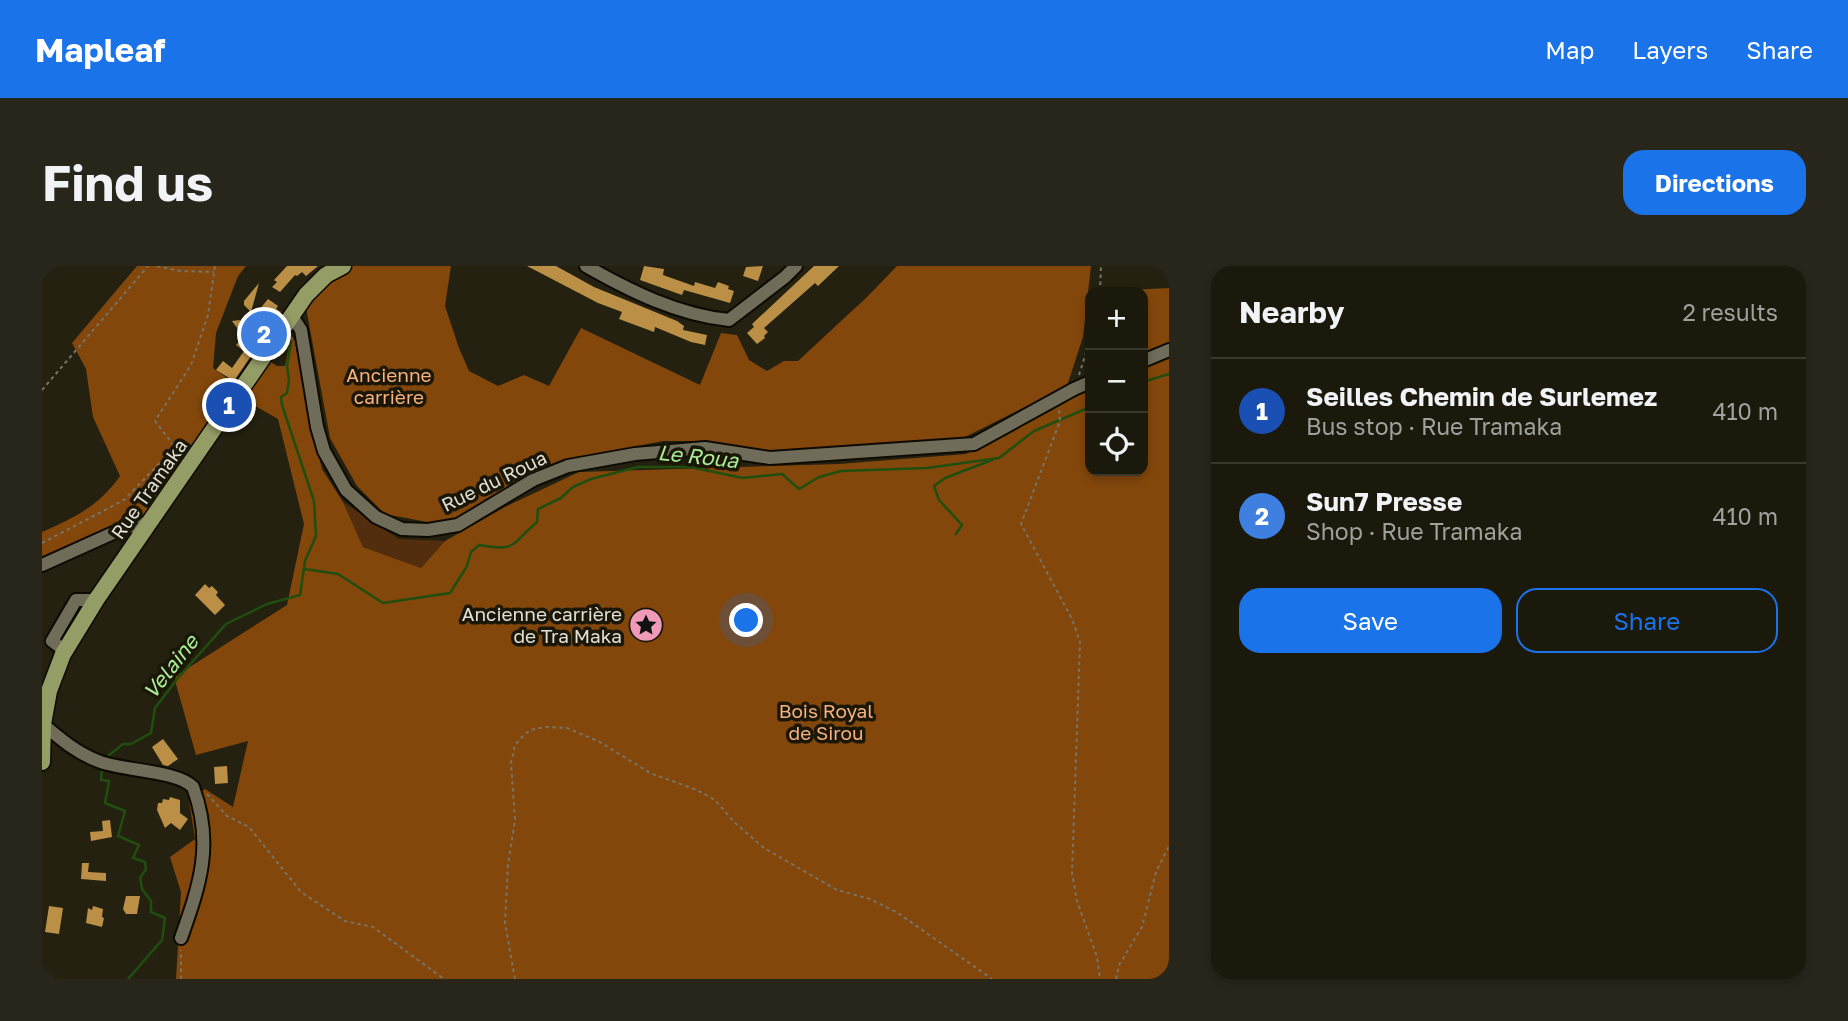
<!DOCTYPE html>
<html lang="en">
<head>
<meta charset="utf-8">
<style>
  body { margin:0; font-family:"Golos Text",sans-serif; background:#28261a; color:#f1f3f6 }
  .controls { position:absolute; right:21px; top:21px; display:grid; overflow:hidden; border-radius:14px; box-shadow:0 4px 10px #0003 }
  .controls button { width:63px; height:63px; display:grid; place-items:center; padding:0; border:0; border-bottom:2px solid #39382d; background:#1b190c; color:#f1f3f6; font:35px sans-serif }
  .you { position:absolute; left:705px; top:355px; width:24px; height:24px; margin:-18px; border:5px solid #fff; border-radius:50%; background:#1a73e8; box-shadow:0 0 0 10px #1a73e833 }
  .badge { display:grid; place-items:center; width:46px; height:46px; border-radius:50%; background:#1a73e8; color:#fff; font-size:23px; font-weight:700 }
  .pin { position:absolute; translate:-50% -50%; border:4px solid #fff; box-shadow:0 2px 7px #0006 }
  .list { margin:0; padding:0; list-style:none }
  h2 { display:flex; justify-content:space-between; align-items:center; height:91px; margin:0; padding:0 28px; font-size:30px }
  h2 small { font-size:23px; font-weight:400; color:#a0a09d }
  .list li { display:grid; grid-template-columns:46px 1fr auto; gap:21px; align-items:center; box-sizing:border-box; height:105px; padding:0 28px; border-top:2px solid #39382d }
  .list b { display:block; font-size:26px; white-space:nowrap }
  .list p { margin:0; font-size:23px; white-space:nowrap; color:#a0a09d }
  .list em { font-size:23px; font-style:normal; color:#a0a09d }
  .actions { display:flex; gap:14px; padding:21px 28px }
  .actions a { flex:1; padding:16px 0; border:2px solid #1a73e8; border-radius:21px; text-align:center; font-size:24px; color:#1a73e8 }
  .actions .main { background:#1a73e8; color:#fff }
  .icon { flex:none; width:38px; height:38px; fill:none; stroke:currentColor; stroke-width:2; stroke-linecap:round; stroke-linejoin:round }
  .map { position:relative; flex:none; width:1127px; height:713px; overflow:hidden; border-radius:21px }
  header { display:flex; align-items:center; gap:42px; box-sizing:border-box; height:98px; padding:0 35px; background:#1a73e8; color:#fff }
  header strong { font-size:33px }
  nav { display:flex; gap:38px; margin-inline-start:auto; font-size:24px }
  .intro { display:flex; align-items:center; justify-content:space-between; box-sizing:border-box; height:168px; padding:0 42px }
  h1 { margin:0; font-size:49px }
  .button { padding:18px 32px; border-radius:21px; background:#1a73e8; color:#fff; font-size:24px; font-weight:700 }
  main { display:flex; gap:42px; padding:0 42px }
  aside { flex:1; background:#1b190c; border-radius:21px; box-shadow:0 4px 10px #0003 }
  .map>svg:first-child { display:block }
  .green { fill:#532e0e }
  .forest { fill:#83470c }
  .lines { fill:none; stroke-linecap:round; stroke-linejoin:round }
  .stream { stroke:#204e0e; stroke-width:2.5 }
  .building { fill:#bb8f46 }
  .minor-casing { stroke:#0d0a00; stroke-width:16 }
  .major-casing { stroke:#0d0a00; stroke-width:19 }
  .path { stroke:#777466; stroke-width:2; stroke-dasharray:3.5 3.5; stroke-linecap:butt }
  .minor { stroke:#706c5a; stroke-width:12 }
  .major { stroke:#959d67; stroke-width:16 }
  .labels { text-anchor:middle; stroke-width:7; stroke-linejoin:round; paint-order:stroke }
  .park-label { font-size:19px; fill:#f9b27d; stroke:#1a1708 }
  .street-label { font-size:19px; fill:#e1dfd5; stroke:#1a1708 }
  .poi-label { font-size:19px; fill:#e1dfd5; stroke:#1a1708; text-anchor:end }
  .water-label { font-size:21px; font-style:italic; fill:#a9ec95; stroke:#1a1708 }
</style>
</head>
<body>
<header>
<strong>Mapleaf</strong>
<nav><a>Map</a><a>Layers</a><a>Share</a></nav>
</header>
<div class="intro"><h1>Find us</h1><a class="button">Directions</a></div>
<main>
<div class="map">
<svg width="1127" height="713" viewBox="0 0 1127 713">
  <rect width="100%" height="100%" fill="#242110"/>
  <!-- green -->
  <path class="green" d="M301,236L357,273L403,275L379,302L321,281Z"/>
  <!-- forest -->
  <path class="forest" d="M95,0H204L196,10L174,67L171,102L200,123L222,91L235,100H243L249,69L253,75L264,137L280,203L301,236L321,281L379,302L403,275L463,241L537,206L797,198L924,188L1048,123V205H1101V101L1127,90V713H134L139,626L128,591L153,573L147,534L163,523L191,541L206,475L154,489L132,411L245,339L262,258L236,153L196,130L108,256L0,299V266C32,252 57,240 78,210L51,151L44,103L30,77Z
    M301,0H409L403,40L417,82L427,105L456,120L482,109L507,120L539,62L658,119L679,67L695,69L707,94L725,105L742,95H756L825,31L855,0H1049L1041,71L1025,120L921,172L732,186L659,175H621L517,195L409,255L385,256L343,248L315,220L288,172L265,47L264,29Z
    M1127,22V76L1101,86V26L1067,25Z"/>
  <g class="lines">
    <!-- stream -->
    <path class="stream" d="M1101,116L1127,108
      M914,268L920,259L897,234L892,220L903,212L950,194
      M262,303L296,308L341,337L408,327L425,300L429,286L437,279C475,286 468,279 495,256L496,243L519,232L531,221L549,213L596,201H648L701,212L740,208L757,223L777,211L799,205L885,202L957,192L992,165L1048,141
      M61,494L81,478H89L109,467L113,442L136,412L184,358L225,338L258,329L263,295L274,270L272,235L240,139L239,131L245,127L247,114L245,100L249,75
      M60,500L59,514L67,515L63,537L83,545L76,570L97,579L91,592L103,596L104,603L98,612L100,623L109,635V646L123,652L120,674L86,713"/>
  </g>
  <!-- building -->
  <path class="building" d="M245,0H276L264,10L260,6L255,10L253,9L238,26L230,21L235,16L232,14Z
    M485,0H514L552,21L635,55L642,60L641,64L665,69L663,79L649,76L613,61L612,66L577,53L580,46L556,37Z
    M602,0L622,3L621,9L652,20L653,16L673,22L676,16L687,20L686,23L692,25L688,37L642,24L640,29L598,14Z
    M721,0L716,15L701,10L704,1Z
    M772,0H797L776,20L773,17L722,62L726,66L722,70L723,72L715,78L705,67L712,61L710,58Z
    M217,17L209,46L202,39V35Z
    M226,33L236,40L234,43L239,46L221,74L207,88L209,90L192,115L174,104L181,95L190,102L202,85L194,79L201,70L190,55L198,54L208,70L223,55L213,49Z
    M163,318L167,322L170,320L176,326L174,329L183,339L173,349L153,329Z
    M121,473L136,493L126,500L121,499L110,481Z
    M185,500L186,517L173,518L172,501Z
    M128,531L138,534V547L146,553L138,564L129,557L123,562L115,544L116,537H120L121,533L127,534Z
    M68,554L70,571L49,575L48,566L61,565L60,555Z
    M40,597H47L46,606L64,607V615L39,613Z
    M84,630H98L95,648H84L81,643Z
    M7,640L21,642L17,668L3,666Z
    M51,640L61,643L60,651L62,652L60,661L44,657L46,642L50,644Z"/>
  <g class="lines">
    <!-- minor casing -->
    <g class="minor-casing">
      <path id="minor" d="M544,0C588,25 636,49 687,54L743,11L754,0
        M250,50L259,64L275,161L282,185L304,224L334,251L360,263L386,264L416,259L491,214L526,200L593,188L663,182L728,192L932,178L1032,123L1048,116
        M1101,95L1127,84
        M0,299L80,263L108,256
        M23,385L10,375L34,334H54
        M1,458C18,473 35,487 56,495C80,505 134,504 151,521C172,578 158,618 139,672"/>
    </g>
    <!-- major casing -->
    <g class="major-casing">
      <path id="major" d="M0,496L1,458L7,425L21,388L54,334L264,29L284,9L301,0"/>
    </g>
    <!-- path -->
    <path class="path" d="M115,0L138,5L172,6
      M1058,26L1059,0
      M1037,109L1048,74
      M0,124L106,0
      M1017,144L1018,155L979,258L1030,353L1038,376L1030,607L1035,635L1055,691L1058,713
      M134,181L146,179
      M0,277L82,234L133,181L113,155L149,99L166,49L173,0
      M165,528L185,550L207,561L259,626L303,655L331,661L402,713
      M139,713V684
      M473,713L463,657L466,599L473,554L469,497L473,479L480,471L488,464L503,461L525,462L558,476L608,507L655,524L673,534L692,556L722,582L795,624L828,633L856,647L950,713
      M1074,713L1077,699L1100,661L1114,606L1127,580"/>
    <!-- minor -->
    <use href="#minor" class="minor"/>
    <!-- major -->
    <use href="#major" class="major"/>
  </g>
  <!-- icons -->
  <defs>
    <g id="sight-disc" transform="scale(1.75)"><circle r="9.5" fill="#ef9ab8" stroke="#1a1708"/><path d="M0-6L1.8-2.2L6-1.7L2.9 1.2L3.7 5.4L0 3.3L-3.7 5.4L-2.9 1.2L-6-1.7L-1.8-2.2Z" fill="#111"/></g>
  </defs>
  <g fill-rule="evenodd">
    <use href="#sight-disc" x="604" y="359"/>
  </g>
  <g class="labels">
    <!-- park labels -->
    <g class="park-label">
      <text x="347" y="116">Ancienne<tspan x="347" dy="22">carrière</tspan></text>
      <text x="784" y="452">Bois Royal<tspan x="784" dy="22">de Sirou</tspan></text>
    </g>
    <!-- street labels -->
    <g class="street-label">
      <text transform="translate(452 215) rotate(-26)" y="7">Rue du Roua</text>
      <text transform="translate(107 223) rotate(-55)" y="7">Rue Tramaka</text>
    </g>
    <!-- poi labels -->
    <g class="poi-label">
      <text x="580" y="355">Ancienne carrière<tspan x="580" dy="22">de Tra Maka</tspan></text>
    </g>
    <!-- water labels -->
    <g class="water-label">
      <text transform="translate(656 191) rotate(6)" y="7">Le Roua</text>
      <text transform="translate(129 401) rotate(-52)" y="7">Velaine</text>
    </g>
  </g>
</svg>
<div class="controls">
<button>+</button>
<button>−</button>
<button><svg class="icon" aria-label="locate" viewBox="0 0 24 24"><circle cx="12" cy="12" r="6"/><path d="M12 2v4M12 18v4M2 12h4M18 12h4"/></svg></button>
</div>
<div class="you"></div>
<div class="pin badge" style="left:187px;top:139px;background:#1a4fb4">1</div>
<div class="pin badge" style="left:222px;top:68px;background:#3f7fe0">2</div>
</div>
<aside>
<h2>Nearby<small>2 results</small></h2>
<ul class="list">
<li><span class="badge" style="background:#1a4fb4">1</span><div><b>Seilles Chemin de Surlemez</b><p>Bus stop · Rue Tramaka</p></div><em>410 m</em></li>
<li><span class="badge" style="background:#3f7fe0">2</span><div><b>Sun7 Presse</b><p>Shop · Rue Tramaka</p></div><em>410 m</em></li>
</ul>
<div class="actions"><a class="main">Save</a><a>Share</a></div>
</aside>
</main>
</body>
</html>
